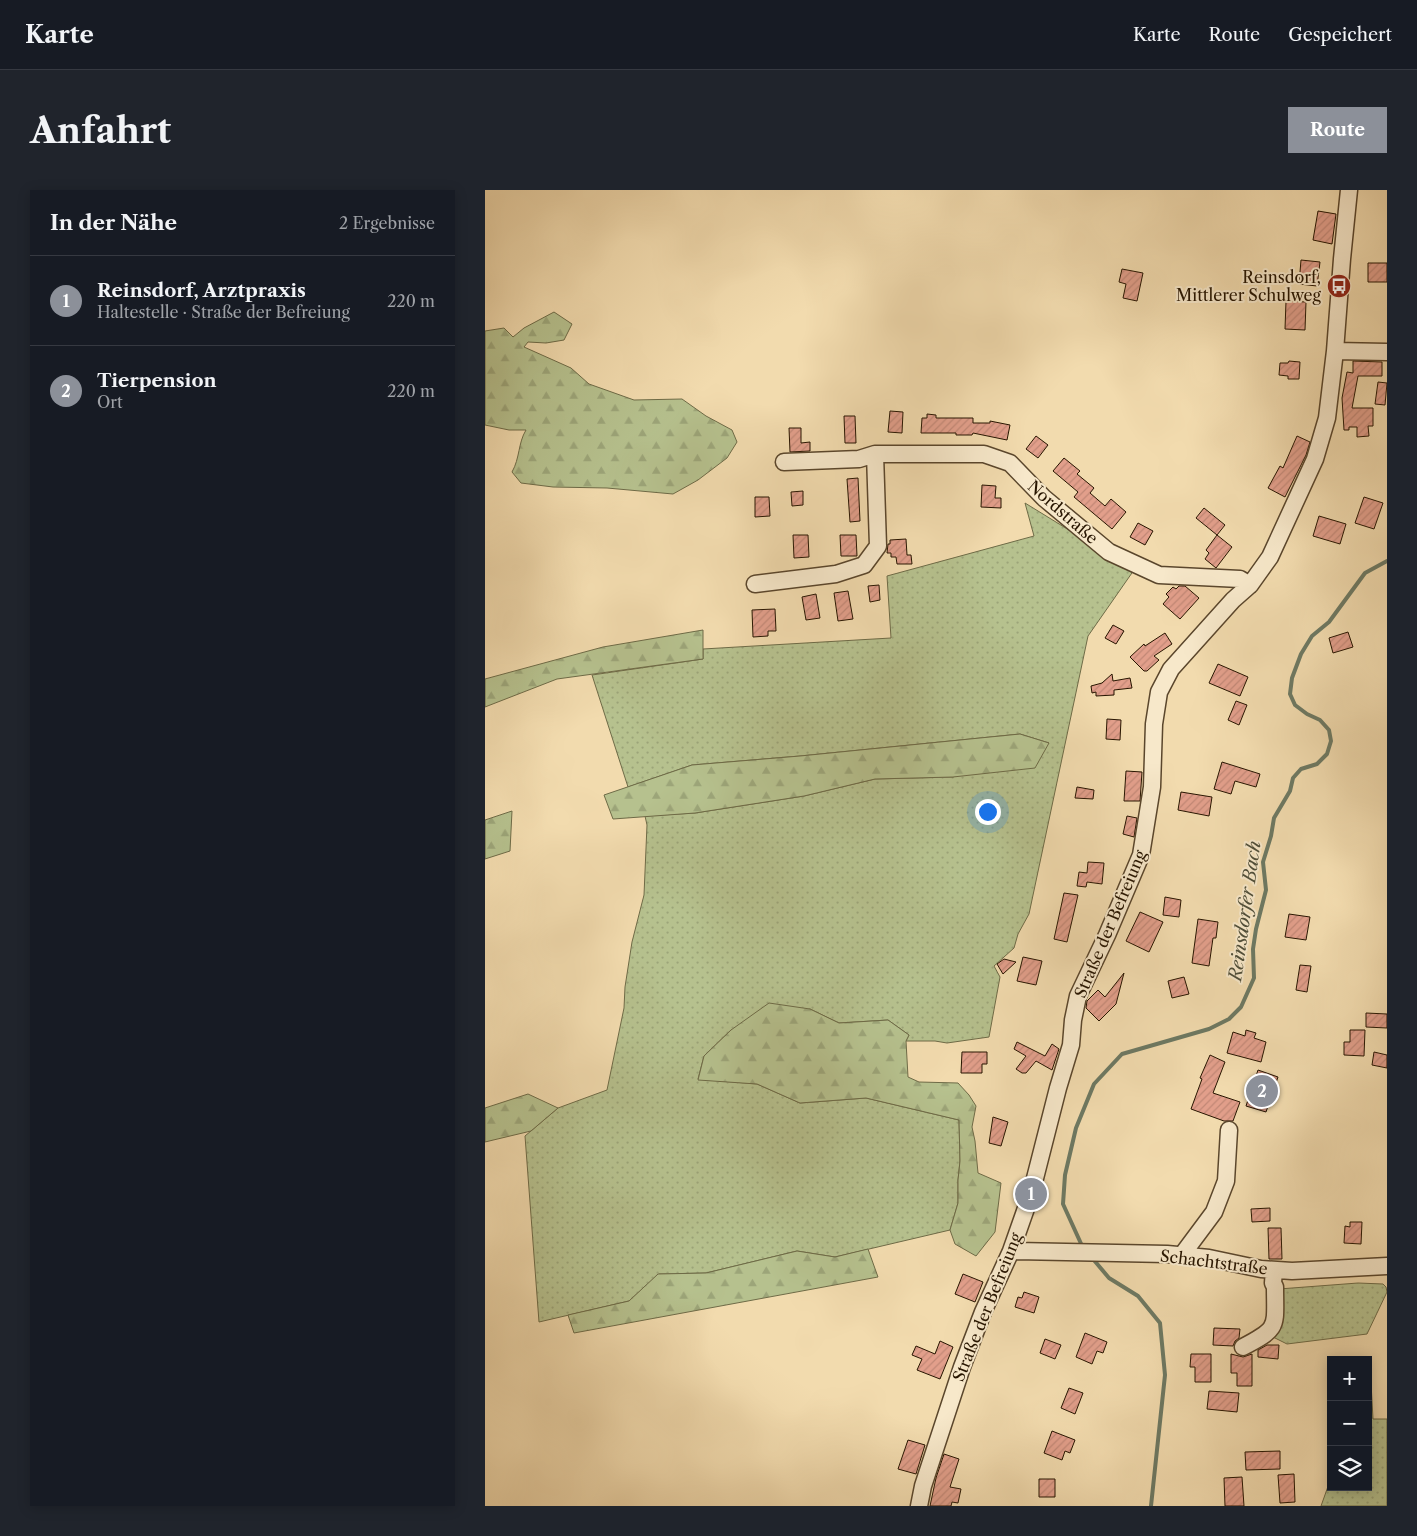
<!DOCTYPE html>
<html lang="de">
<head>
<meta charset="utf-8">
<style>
  body { margin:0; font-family:"Libre Caslon Text",serif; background:#20242c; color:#f1f3f6 }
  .controls { position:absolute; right:15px; bottom:15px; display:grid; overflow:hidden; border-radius:0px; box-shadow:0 2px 12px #0003 }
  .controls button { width:45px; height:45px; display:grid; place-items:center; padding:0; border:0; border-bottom:1px solid #363941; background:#171b24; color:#f1f3f6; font:25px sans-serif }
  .you { position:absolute; left:502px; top:621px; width:18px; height:18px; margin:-12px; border:4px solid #fff; border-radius:50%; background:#1a73e8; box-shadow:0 0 0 8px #1a73e833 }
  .badge { display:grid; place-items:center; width:32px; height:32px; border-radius:50%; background:#8c9099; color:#fff; font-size:16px; font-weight:700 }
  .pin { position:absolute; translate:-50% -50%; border:2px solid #fff; box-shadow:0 1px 5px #0006 }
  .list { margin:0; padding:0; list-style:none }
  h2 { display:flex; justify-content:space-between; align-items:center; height:65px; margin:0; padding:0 20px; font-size:21px }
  h2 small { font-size:16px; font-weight:400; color:#9ea1a6 }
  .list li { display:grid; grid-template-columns:32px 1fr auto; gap:15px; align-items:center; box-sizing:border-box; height:90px; padding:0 20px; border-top:1px solid #363941 }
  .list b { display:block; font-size:19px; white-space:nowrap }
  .list p { margin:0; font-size:16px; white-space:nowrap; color:#9ea1a6 }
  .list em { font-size:16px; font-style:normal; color:#9ea1a6 }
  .icon { flex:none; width:28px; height:28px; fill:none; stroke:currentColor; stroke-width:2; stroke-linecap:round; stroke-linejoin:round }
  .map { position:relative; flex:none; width:902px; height:1316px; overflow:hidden; border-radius:0px }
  header { display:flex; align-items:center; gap:30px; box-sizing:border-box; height:70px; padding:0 25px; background:#171b24; border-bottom:1px solid #363941 }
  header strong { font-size:24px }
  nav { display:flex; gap:28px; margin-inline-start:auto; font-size:18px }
  .intro { display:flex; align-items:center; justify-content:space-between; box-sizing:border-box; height:120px; padding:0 30px }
  h1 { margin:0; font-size:35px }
  .button { padding:12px 22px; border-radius:0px; background:#8c9099; color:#fff; font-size:18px; font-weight:700 }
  main { display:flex; gap:30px; padding:0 30px }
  aside { flex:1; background:#171b24; border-radius:0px; box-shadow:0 2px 12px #0003 }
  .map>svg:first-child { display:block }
  .grass { fill:url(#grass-dots); stroke:#6e6b47 }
  .forest { fill:url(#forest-firs); stroke:#6e6b47 }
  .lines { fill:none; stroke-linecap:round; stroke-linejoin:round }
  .stream { stroke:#6d7963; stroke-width:4 }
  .building { fill:url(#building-hatch); stroke:#271500 }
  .minor-casing { stroke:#5a462c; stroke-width:19 }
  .minor { stroke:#f7e8ca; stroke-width:16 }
  .labels { text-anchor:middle; stroke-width:4; stroke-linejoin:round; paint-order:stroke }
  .poi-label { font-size:16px; fill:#271500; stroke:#f7e8ca; text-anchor:end }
  .street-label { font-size:16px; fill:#271500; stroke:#f7e8ca }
  .water-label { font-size:18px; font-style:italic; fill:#504f3a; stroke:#f7e8ca }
</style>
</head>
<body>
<header>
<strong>Karte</strong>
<nav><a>Karte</a><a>Route</a><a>Gespeichert</a></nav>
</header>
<div class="intro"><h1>Anfahrt</h1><a class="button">Route</a></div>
<main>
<aside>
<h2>In der Nähe<small>2 Ergebnisse</small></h2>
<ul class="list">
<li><span class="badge">1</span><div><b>Reinsdorf, Arztpraxis</b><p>Haltestelle · Straße der Befreiung</p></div><em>220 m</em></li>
<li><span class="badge">2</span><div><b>Tierpension</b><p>Ort</p></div><em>220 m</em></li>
</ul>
</aside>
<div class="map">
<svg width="902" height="1316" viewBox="0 0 902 1316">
  <defs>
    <pattern id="grass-dots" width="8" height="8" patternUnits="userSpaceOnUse" patternTransform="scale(1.25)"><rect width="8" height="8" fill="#b6c18e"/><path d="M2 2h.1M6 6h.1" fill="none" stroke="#9ca579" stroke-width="1.8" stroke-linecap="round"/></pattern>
    <pattern id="forest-firs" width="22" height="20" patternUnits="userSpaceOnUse" patternTransform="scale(1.25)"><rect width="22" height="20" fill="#b6c18e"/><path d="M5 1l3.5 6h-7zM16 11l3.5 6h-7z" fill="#9ca579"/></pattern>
    <pattern id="building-hatch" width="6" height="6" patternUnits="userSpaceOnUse" patternTransform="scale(1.25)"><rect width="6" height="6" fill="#e29f8b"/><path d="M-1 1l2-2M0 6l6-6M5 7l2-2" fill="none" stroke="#c28876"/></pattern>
  </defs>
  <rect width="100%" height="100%" fill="#f2dbae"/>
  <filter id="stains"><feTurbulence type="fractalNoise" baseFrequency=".004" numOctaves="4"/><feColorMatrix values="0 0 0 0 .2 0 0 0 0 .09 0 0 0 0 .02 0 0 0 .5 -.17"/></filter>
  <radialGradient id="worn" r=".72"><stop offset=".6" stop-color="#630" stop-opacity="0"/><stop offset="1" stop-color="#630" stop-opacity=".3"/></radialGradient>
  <!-- grass -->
  <path class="grass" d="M540,313L649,380L603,446L544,724L533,744L529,758L509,776L515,787L504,847L462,853L450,851H421L424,845L403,830L354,833L325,819L246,840L219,866L213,889L272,894L315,913L381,908L474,930L475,971L473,990V1013L465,1040L350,1067L312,1061L221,1083L174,1084L144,1111L54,1132L40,946L73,918L122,900L139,818L140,797L147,752L159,705L162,635L160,626L210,623L319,606L390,589L468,587L564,553L535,544L315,566L207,575L143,597L107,485L218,469V459L406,448L402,386L549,346Z
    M873,1093L898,1094L901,1097L902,1102L882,1144L802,1154L788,1147L794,1099Z
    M886,1193L888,1229H902V1316H836L846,1288V1297H883V1203Z"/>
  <!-- forest -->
  <path class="forest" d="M69,122L87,134L79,150L61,153L43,152L39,157L86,178L104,194L149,210L197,209L221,226L247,240L252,252L242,268L213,290L188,304L122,298L68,297L36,293L27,282C35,268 33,253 41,240H24L0,235V141L19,138L28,147L39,138Z
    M218,440V469L72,489L0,517V489L118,457Z
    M535,544L564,553L550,578L468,587L390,589L319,606L210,623L128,629L119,605L207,575L315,566Z
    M27,621L25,661L0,669V630Z
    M284,813L325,819L354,833L403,830L424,845L421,851L423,887L434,892L473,893L484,905L491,916L487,937L490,951L493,983L516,993L510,1042L491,1066L470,1054L465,1040L473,1013V990L475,971L474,930L381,908L315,913L272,894L213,890L219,866L246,840Z
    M43,904L73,918L46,941L0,952V918Z
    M383,1059L393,1087L89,1143L83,1125L144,1111L173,1084L221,1083L312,1061L350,1067Z"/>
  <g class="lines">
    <!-- stream -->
    <path class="stream" d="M598,1058L578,1014L580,985L591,938L609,894L637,864L724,839L744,829L756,817L769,788L768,759L771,739L781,700L778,672L786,646L789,628L805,601L808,588L816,579L832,574L842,564L846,551L844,540L835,530L822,524L810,515L805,504L807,488L816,464L827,446L844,432L880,383L902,371
      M608,1069L624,1088L653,1106L675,1133L680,1185L666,1316"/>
  </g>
  <!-- building -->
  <path class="building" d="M833,21L851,24L847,54L828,50Z
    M816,70L835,72L832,96L814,94Z
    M883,73H902V92H883Z
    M637,79L658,83L652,111L638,108L641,94L634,92Z
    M801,111L821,112L820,140L800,139Z
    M804,171L815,172L814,189H803V186L794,185L795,173H803Z
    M868,171L897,172V186H873L867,218H888V236H883L884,246L872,247V237H864V240H859L857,208L862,182L868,183Z
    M893,192L902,193L900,215L890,214Z
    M405,221L418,222L417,243L403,242Z
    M442,224L451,225V228H488V233H505V231L525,235L522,250L488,243L487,245H471V243H436L437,228H442Z
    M359,226H370L371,253H360Z
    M304,238H316V253L325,252V261L305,262Z
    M551,246L563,255L553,268L541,259Z
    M812,246L825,252L821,265L800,307L783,298L795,276L798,278Z
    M579,268L595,281L592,284L609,298L605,303L620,316L626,309L641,322L627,339L589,307L593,302L568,281Z
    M373,288L375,331L365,332L362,289Z
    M497,295L511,296L510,308H516V318L496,317Z
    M318,301V315L307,316L306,302Z
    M270,307H284L285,326L270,327Z
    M879,307L898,313L889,339L870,333Z
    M719,318L740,335L732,345L711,328Z
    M834,326L861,334L855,354L828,346Z
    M653,333L668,341L660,355L645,347Z
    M308,345H323L324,367L309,368Z
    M355,345H371L372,366H356Z
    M732,345L747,357L731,378L720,369L724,363L721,360Z
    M421,349L422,365H426L427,374H412L411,367H406V363H402L403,354H405V350Z
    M394,395L395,410L385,412L383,396Z
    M694,396H700L714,408L695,429L678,414L684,407L681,404L688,397L691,399Z
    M363,401L368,429L353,431L349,403Z
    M331,404L335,428L321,430L317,407Z
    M290,419L291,441H283V446L268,447L267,420Z
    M628,435L639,441L631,454L620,448Z
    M863,442L868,457L848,463L844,448Z
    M680,443L687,454L669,466L674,470L662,481H659L645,467L659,454L660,456Z
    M733,474L763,487L755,506L724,493Z
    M627,484L628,491L645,488L647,498L629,500V505L611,506V502L607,503L606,496L617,493Z
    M751,511L762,515L754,535L743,530Z
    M622,529L636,530L635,550L621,549Z
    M737,572L775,584L771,597L750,591L746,604L729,599Z
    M641,581L657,582L655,611H639Z
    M592,597L609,600L608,609L590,608Z
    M696,602L727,607L724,626L693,620Z
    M642,626L652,628L649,647L638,644Z
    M603,672L619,673L617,694L602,692L601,697L592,696L594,682L602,683Z
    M579,703L593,705L582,752L569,749Z
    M680,707L696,710L694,727L678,725Z
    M655,722L678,732L664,762L641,751Z
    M804,724L825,727L821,750L800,747Z
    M713,729L733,732L731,748H728L724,776L707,773Z
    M538,767L557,771L551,795L532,791Z
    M519,769L531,772L518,784L512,774Z
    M815,775L826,776L822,802L811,800Z
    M639,783L631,814L614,831L601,818L602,811L613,800L620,807Z
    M699,787L704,804L687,808L683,791Z
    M881,823L902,824V838L881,837Z
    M761,840L771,843L769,848L781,852L776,872L742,863L748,842L760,846Z
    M865,840H880L879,866L859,865V852H865Z
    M532,852L560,866L567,854L574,859L567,880L551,871L541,883H537L531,879L541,866L529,859Z
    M477,862H502V874H497V883H476Z
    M889,862L902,865V878L887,875Z
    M725,865L740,872L728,903L755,912L748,931H739L706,919L717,889L715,888Z
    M773,880L793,887L781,922L761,916Z
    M508,927L523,932L516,956L504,953Z
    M785,1018V1031L767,1032L766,1019Z
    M865,1032H877L876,1054L859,1053L860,1036L865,1037Z
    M783,1038H796L797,1069H784Z
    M478,1084L498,1092L490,1112L470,1104Z
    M539,1102L554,1107L549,1123L530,1117L533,1107L537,1108Z
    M729,1138L755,1139L754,1148L750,1151L748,1156L728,1155Z
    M600,1143L622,1152L618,1163L612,1161L607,1174L591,1167Z
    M560,1149L576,1155L570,1169L555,1163Z
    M455,1151L468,1157L455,1189L432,1180L437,1169L427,1165L431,1156L450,1164Z
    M782,1155H794L793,1169L773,1167V1160Z
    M706,1164H726V1192H710V1177H705Z
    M746,1164L758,1167L767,1164V1196H752V1183H746Z
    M584,1198L598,1203L590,1224L576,1218Z
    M724,1201L754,1203L752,1222L722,1219Z
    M567,1241L590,1250L585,1263L580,1261L577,1270L559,1263Z
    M423,1250L440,1255L431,1284L413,1279Z
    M795,1261V1279L761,1280L760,1262Z
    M459,1264L474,1269L465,1297L476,1299L473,1313L467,1312L466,1316H445L451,1288Z
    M809,1284L810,1312L795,1313L793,1285Z
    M757,1287L759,1316H740L739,1288Z
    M554,1289H570V1307H554Z"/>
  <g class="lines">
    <!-- minor casing -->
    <g class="minor-casing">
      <path id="minor" d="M850,161L902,162
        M390,264H499L525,273L559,308L624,362L674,385L755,389L765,395
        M270,394L351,384L379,375L393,356L390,264L374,269L299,272
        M526,1061L682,1064L724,1068L776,1079L807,1081L902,1076
        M697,1065L729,1022L741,991L744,940
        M758,1157C795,1138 790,1137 790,1097L788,1093L789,1080
        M434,1316L438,1296L477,1177L498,1122L526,1061L546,1004L573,898L586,855L588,830L593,806L622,745L656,665L667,597L669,534L674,502L686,479L748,410L765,395L785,367L830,269L842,228L850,161L857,69L864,0"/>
    </g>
    <!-- minor -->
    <use href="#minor" class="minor"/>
  </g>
  <!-- icons -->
  <defs>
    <g id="bus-disc" transform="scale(1.25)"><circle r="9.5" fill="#8f2418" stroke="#f7e8ca"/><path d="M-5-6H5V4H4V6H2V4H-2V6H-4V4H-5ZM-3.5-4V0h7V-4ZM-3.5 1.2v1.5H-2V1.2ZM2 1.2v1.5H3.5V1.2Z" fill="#fff"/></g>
  </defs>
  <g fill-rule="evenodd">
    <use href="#bus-disc" x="854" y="96"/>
  </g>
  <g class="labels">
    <!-- poi labels -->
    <g class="poi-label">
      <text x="836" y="93">Reinsdorf,<tspan x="836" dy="18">Mittlerer Schulweg</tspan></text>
    </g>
    <!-- street labels -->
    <g class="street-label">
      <text transform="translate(578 322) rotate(41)" y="6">Nordstraße</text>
      <text transform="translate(625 734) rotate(-67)" y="6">Straße der Befreiung</text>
      <text transform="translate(729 1072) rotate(7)" y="6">Schachtstraße</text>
      <text transform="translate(502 1117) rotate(-68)" y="6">Straße der Befreiung</text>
    </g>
    <!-- water labels -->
    <g class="water-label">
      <text transform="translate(760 721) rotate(-82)" y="6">Reinsdorfer Bach</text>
    </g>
  </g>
  <rect width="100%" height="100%" filter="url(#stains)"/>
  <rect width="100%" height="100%" fill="url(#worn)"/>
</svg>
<div class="controls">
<button>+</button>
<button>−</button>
<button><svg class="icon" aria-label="layers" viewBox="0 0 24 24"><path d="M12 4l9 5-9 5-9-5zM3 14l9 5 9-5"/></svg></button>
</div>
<div class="you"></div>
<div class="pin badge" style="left:546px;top:1004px">1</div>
<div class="pin badge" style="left:777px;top:901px">2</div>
</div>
</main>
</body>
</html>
